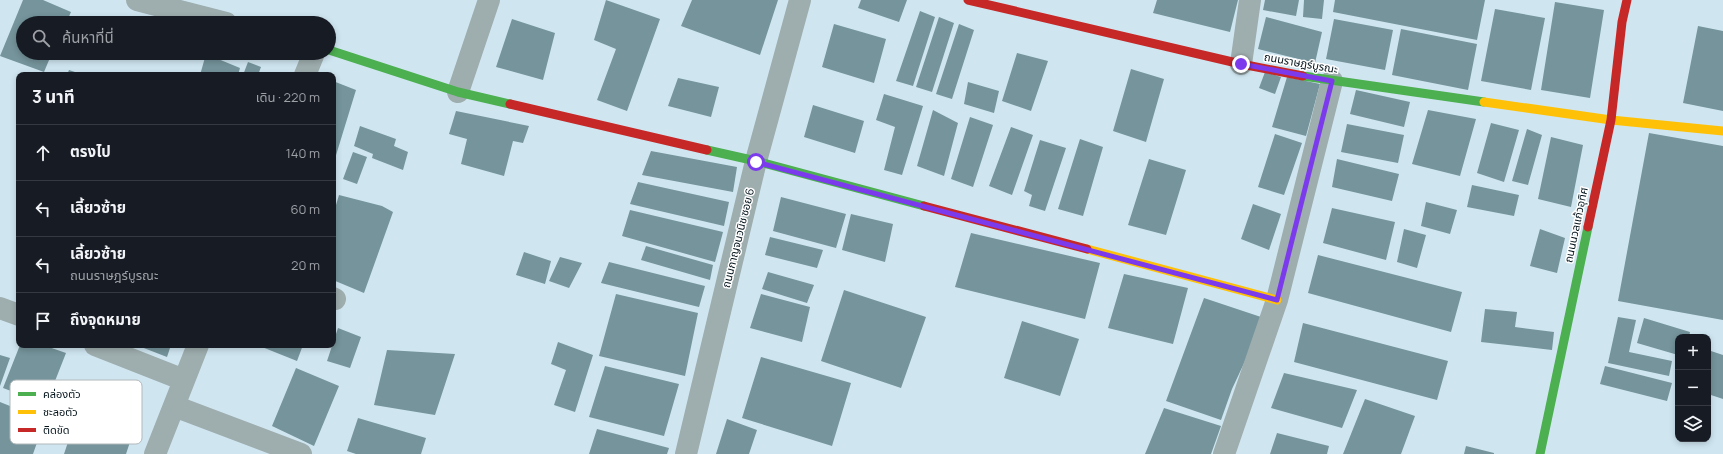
<!DOCTYPE html>
<html lang="th">
<head>
<meta charset="utf-8">
<style>
  body { margin:0; font-family:Manrope,"Noto Sans Thai",sans-serif; background:#242831; color:#f1f3f6 }
  .controls { position:absolute; right:12px; bottom:12px; display:grid; overflow:hidden; border-radius:8px; box-shadow:0 2px 6px #0003 }
  .controls button { width:36px; height:36px; display:grid; place-items:center; padding:0; border:0; border-bottom:1px solid #363941; background:#171b24; color:#f1f3f6; font:20px sans-serif }
  .stop { position:absolute; width:12px; height:12px; margin:-9px; border:3px solid #7c3aed; border-radius:50%; background:#fff }
  .stop.end { background:#7c3aed; border-color:#fff; box-shadow:0 1px 4px #0008 }
  .list { margin:0; padding:0; list-style:none }
  h2 { display:flex; justify-content:space-between; align-items:center; height:52px; margin:0; padding:0 16px; font-size:17px }
  h2 small { font-size:13px; font-weight:400; color:#9ea1a6 }
  .list li { display:grid; grid-template-columns:26px 1fr auto; gap:12px; align-items:center; box-sizing:border-box; height:56px; padding:0 16px; border-top:1px solid #363941 }
  .list b { display:block; font-size:15px; white-space:nowrap }
  .list p { margin:0; font-size:13px; white-space:nowrap; color:#9ea1a6 }
  .list em { font-size:13px; font-style:normal; color:#9ea1a6 }
  .icon { flex:none; width:22px; height:22px; fill:none; stroke:currentColor; stroke-width:2; stroke-linecap:round; stroke-linejoin:round }
  .map { position:relative; flex:none; width:1723px; height:454px; overflow:hidden }
  .search { position:absolute; background:#171b24; box-shadow:0 2px 6px #0003; left:16px; top:16px; width:320px; height:44px; display:flex; align-items:center; gap:10px; box-sizing:border-box; padding:0 14px; border-radius:22px; color:#9ea1a6; font-size:15px }
  .panel { position:absolute; background:#171b24; box-shadow:0 2px 6px #0003; left:16px; top:72px; width:320px; height:276px; border-radius:8px }
  .map>svg:first-child { display:block }
  .building { fill:#75949b }
  .lines { fill:none; stroke-linecap:round; stroke-linejoin:round }
  .street { stroke:#9eadae; stroke-width:22 }
  .fast { stroke:#4caf50; stroke-width:9 }
  .slow { stroke:#ffc107; stroke-width:9 }
  .jam { stroke:#c62828; stroke-width:9 }
  .route { stroke:#7c3aed; stroke-width:5 }
  .labels { text-anchor:middle; stroke-width:3; stroke-linejoin:round; paint-order:stroke }
  .street-label { font-size:11px; fill:#001119; stroke:#fff }
  .key { fill:#fff; stroke:#b2b8ba; stroke-width:1 }
  .key-label { font-size:11px; fill:#001119 }
</style>
</head>
<body>
<div class="map">
<svg width="1723" height="454" viewBox="0 0 1723 454">
  <rect width="100%" height="100%" fill="#cfe6f1"/>
  <!-- building -->
  <path class="building" d="M23,0H43L71,12L66,23H23V53H52L44,72L0,56Z
    M606,0L660,19L627,111L597,100L616,49L594,40Z
    M692,0H778L760,55L681,26Z
    M861,0H907L899,22L858,8Z
    M1157,0H1238L1230,32L1153,13Z
    M1265,0H1299L1296,16L1263,10Z
    M1304,0H1324L1322,19L1303,17Z
    M1335,0H1485L1477,40L1333,12Z
    M1555,2L1604,10L1590,98L1541,90Z
    M1495,9L1545,18L1531,90L1481,81Z
    M920,11L935,17L913,86L896,81Z
    M939,17L954,23L932,92L916,87Z
    M1266,17L1322,32L1315,63L1258,49Z
    M512,19L555,33L543,80L496,67Z
    M1334,19L1393,30L1385,70L1326,59Z
    M834,24L886,39L874,83L822,67Z
    M959,24L974,30L952,99L936,94Z
    M1698,26L1723,31V111L1683,103Z
    M1401,29L1477,44L1468,90L1392,75Z
    M1017,53L1048,61L1031,111L1002,101Z
    M206,54L240,68L238,75H200Z
    M248,62L261,67L258,75H243Z
    M1131,69L1164,79L1146,142L1113,131Z
    M69,70L84,75H67Z
    M1265,72L1281,77L1275,94L1259,88Z
    M1287,77L1320,84L1306,136L1272,127Z
    M678,78L719,87L711,117L668,106Z
    M333,81L356,90L333,165Z
    M968,82L999,91L994,113L964,104Z
    M1356,90L1410,102L1404,127L1350,114Z
    M884,94L923,106L902,175L884,170L895,127L876,120Z
    M813,105L864,121L855,153L804,137Z
    M933,110L958,123L944,176L917,166Z
    M1428,110L1476,119L1460,176L1412,164Z
    M456,111L529,126L523,143L513,141L504,176L461,164L467,139L449,134Z
    M970,117L993,125L973,187L951,179Z
    M1491,123L1519,130L1504,182L1477,173Z
    M1347,124L1404,135L1398,163L1341,152Z
    M360,126L396,139L394,146L408,152L403,170L372,158L373,154L354,146Z
    M1011,127L1033,135L1012,195L989,186Z
    M1527,129L1542,135L1528,185L1512,181Z
    M1649,133L1723,146V320L1618,301Z
    M1275,134L1302,143L1284,195L1258,187Z
    M1551,137L1583,145L1571,207L1538,199Z
    M1080,139L1103,147L1083,216L1058,209Z
    M1040,140L1066,148L1045,211L1029,206L1032,195L1024,191Z
    M651,151L737,167L733,192L642,175Z
    M353,152L367,157L357,184L343,179Z
    M1149,159L1186,170L1166,235L1128,225Z
    M1337,159L1399,174L1392,201L1332,187Z
    M638,182L729,202L724,226L630,204Z
    M1472,185L1519,195L1514,216L1467,207Z
    M339,195L382,206L393,212L364,293L333,280V215Z
    M781,197L846,214L836,248L773,231Z
    M1426,202L1457,210L1450,234L1421,226Z
    M1253,204L1281,214L1269,250L1241,239Z
    M1332,208L1395,222L1386,260L1323,243Z
    M630,210L723,232L715,262L622,236Z
    M851,214L893,224L885,262L842,250Z
    M1404,229L1426,235L1417,268L1397,262Z
    M1540,229L1565,238L1557,273L1530,266Z
    M971,233L1100,263L1085,319L955,287Z
    M770,237L823,250L817,268L765,255Z
    M646,246L713,265L710,280L641,260Z
    M524,252L551,261L545,284L516,275Z
    M1318,255L1462,292L1451,332L1308,293Z
    M560,257L582,263L569,288L549,281Z
    M609,262L705,286L699,307L601,283Z
    M768,272L814,285L807,303L762,289Z
    M1124,274L1188,288L1173,344L1108,328Z
    M844,290L926,317L901,388L821,361Z
    M616,294L698,313L685,376L599,356Z
    M761,294L810,307L802,342L750,328Z
    M1204,298L1261,317L1246,359L1232,389L1221,420L1166,401Z
    M1485,309L1517,312L1515,327L1554,332L1552,350L1481,342Z
    M1618,317L1636,320L1629,352L1672,361L1669,376L1608,363Z
    M1644,318L1690,332L1689,337H1678V355L1637,343Z
    M1022,321L1079,339L1060,396L1004,378Z
    M1303,323L1448,361L1437,400L1294,362Z
    M338,328L361,337L350,368L327,361Z
    M558,342L593,355L575,412L554,405L566,370L551,364Z
    M20,345H43L66,353L46,404L3,388Z
    M136,345H171L167,357Z
    M257,345H303L297,361Z
    M387,350L455,354L435,415L374,405Z
    M1708,350L1723,355V399L1708,394Z
    M0,355L10,358L0,386Z
    M761,357L851,383L832,446L742,418Z
    M605,366L679,384L664,436L589,417Z
    M1605,366L1672,383L1667,401L1600,384Z
    M296,368L339,386L314,446L272,426Z
    M1284,373L1357,390L1342,428L1271,408Z
    M1365,399L1415,416L1401,454H1343Z
    M0,402L45,420L33,454H0Z
    M1164,408L1221,426L1211,454H1145Z
    M358,418L426,438L421,454H356L347,451Z
    M727,419L757,430L749,454H716Z
    M75,421L130,442L126,454H64Z
    M597,429L669,448L667,454H589Z
    M1277,433L1329,446L1327,454H1270Z
    M1466,446L1494,453V454H1464Z"/>
  <g class="lines">
    <!-- street -->
    <path class="street" d="M137,0L226,23
      M1241,64L1250,0
      M305,75L314,53
      M458,92L489,0
      M333,298L335,299
      M0,308L19,315
      M95,345L184,380
      M174,406L301,454
      M155,454L198,345
      M686,454L756,161L800,0
      M1224,454L1277,300L1332,81"/>
    <!-- fast -->
    <path class="fast" d="M329,50L458,92L510,104
      M1303,76L1484,102
      M707,150L756,161L924,206
      M1540,454L1588,227"/>
    <!-- slow -->
    <path class="slow" d="M1484,102L1611,120L1723,131
      M1087,249L1277,300"/>
    <!-- jam -->
    <path class="jam" d="M968,0L1241,64L1303,76
      M510,104L707,150
      M924,206L1087,249
      M1588,227L1611,120L1622,22L1627,0"/>
  </g>
  <g class="lines">
    <!-- route -->
    <path class="route" d="M756,162L1277,300L1332,81L1241,64"/>
  </g>
  <g class="labels">
    <!-- street labels -->
    <g class="street-label">
      <text transform="translate(1301 63) rotate(10)" y="4">ถนนราษฎร์บูรณะ</text>
      <text transform="translate(1576 225) rotate(-78)" y="4">ถนนนวลแก้วอุทิศ</text>
      <text transform="translate(738 238) rotate(-76)" y="4">ถนนกาญจนวนิช ซอย 6</text>
    </g>
  </g>
  <!-- legend -->
  <rect x="10" y="380" width="132" height="64" rx="6" class="key"/>
  <rect x="18" y="392" width="18" height="4" fill="#4caf50"/>
  <rect x="18" y="410" width="18" height="4" fill="#ffc107"/>
  <rect x="18" y="428" width="18" height="4" fill="#c62828"/>
  <g class="key-label">
    <text x="43" y="398">คล่องตัว</text>
    <text x="43" y="416">ชะลอตัว</text>
    <text x="43" y="434">ติดขัด</text>
  </g>
</svg>
<div class="controls">
<button>+</button>
<button>−</button>
<button><svg class="icon" aria-label="layers" viewBox="0 0 24 24"><path d="M12 4l9 5-9 5-9-5zM3 14l9 5 9-5"/></svg></button>
</div>
<div class="stop" style="left:756px;top:162px"></div>
<div class="stop end" style="left:1241px;top:64px"></div>
<div class="search"><svg class="icon" aria-label="search" viewBox="0 0 24 24"><circle cx="10" cy="10" r="6"/><path d="M15 15l6 6"/></svg>ค้นหาที่นี่</div>
<section class="panel">
<h2>3 นาที<small>เดิน · 220 m</small></h2>
<ul class="list">
<li><svg class="icon" aria-label="ahead" viewBox="0 0 24 24"><path d="M12 20V5M6 11l6-6 6 6"/></svg><div><b>ตรงไป</b></div><em>140 m</em></li>
<li><svg class="icon" aria-label="left" viewBox="0 0 24 24"><path d="M17 20v-9H6M10 6l-5 5 5 5"/></svg><div><b>เลี้ยวซ้าย</b></div><em>60 m</em></li>
<li><svg class="icon" aria-label="left" viewBox="0 0 24 24"><path d="M17 20v-9H6M10 6l-5 5 5 5"/></svg><div><b>เลี้ยวซ้าย</b><p>ถนนราษฎร์บูรณะ</p></div><em>20 m</em></li>
<li><svg class="icon" aria-label="arrive" viewBox="0 0 24 24"><path d="M6 21V4h12l-3 4 3 4H6"/></svg><div><b>ถึงจุดหมาย</b></div></li>
</ul>
</section>
</div>
</body>
</html>
